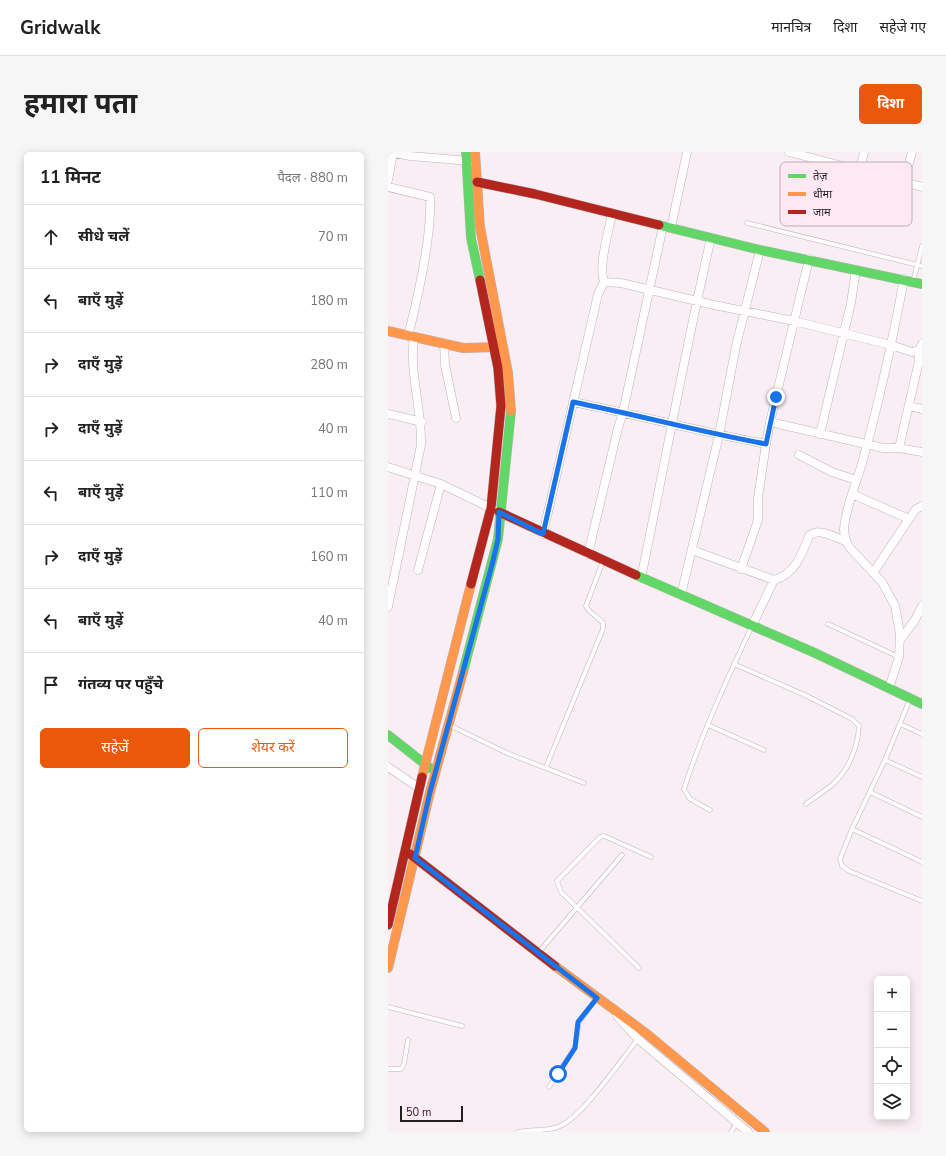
<!DOCTYPE html>
<html lang="hi">
<head>
<meta charset="utf-8">
<style>
  body { margin:0; font-family:"Nunito Sans","Noto Sans Devanagari",sans-serif; background:#f6f6f6; color:#222 }
  .controls { position:absolute; right:12px; bottom:12px; display:grid; overflow:hidden; border-radius:6px; box-shadow:0 2px 10px #0003 }
  .controls button { width:36px; height:36px; display:grid; place-items:center; padding:0; border:0; border-bottom:1px solid #e0e0e0; background:#fff; color:#222; font:20px sans-serif }
  .scale { position:absolute; left:12px; bottom:10px; width:63px; box-sizing:border-box; padding-left:4px; border:2px solid #251e21; border-top:0; font-size:11px; line-height:14px; white-space:nowrap; color:#251e21; -webkit-text-stroke:3px #fee9f2; paint-order:stroke }
  .stop { position:absolute; width:12px; height:12px; margin:-9px; border:3px solid #1a73e8; border-radius:50%; background:#fff }
  .stop.end { background:#1a73e8; border-color:#fff; box-shadow:0 1px 4px #0008 }
  .list { margin:0; padding:0; list-style:none }
  h2 { display:flex; justify-content:space-between; align-items:center; height:52px; margin:0; padding:0 16px; font-size:17px }
  h2 small { font-size:13px; font-weight:400; color:#767676 }
  .list li { display:grid; grid-template-columns:26px 1fr auto; gap:12px; align-items:center; box-sizing:border-box; height:64px; padding:0 16px; border-top:1px solid #e0e0e0 }
  .list b { display:block; font-size:15px; white-space:nowrap }
  .list em { font-size:13px; font-style:normal; color:#767676 }
  .actions { display:flex; gap:8px; padding:12px 16px }
  .actions a { flex:1; padding:9px 0; border:1px solid #ea580c; border-radius:6px; text-align:center; font-size:14px; color:#ea580c }
  .actions .main { background:#ea580c; color:#fff }
  .icon { flex:none; width:22px; height:22px; fill:none; stroke:currentColor; stroke-width:2; stroke-linecap:round; stroke-linejoin:round }
  .map { position:relative; flex:none; width:534px; height:980px; overflow:hidden; border-radius:6px }
  header { display:flex; align-items:center; gap:24px; box-sizing:border-box; height:56px; padding:0 20px; background:#fff; border-bottom:1px solid #e0e0e0 }
  header strong { font-size:19px }
  nav { display:flex; gap:22px; margin-inline-start:auto; font-size:14px }
  .intro { display:flex; align-items:center; justify-content:space-between; box-sizing:border-box; height:96px; padding:0 24px }
  h1 { margin:0; font-size:28px }
  .button { padding:10px 18px; border-radius:6px; background:#ea580c; color:#fff; font-size:14px; font-weight:700 }
  main { display:flex; gap:24px; padding:0 24px }
  aside { flex:1; background:#fff; border-radius:6px; box-shadow:0 2px 10px #0003 }
  .map>svg:first-child { display:block }
  .lines { fill:none; stroke-linecap:round; stroke-linejoin:round }
  .lane-casing { stroke:#bdb4b8; stroke-width:5 }
  .street-casing { stroke:#bdb4b8; stroke-width:9 }
  .fast-casing { stroke:#bdb4b8; stroke-width:10 }
  .slow-casing { stroke:#bdb4b8; stroke-width:10 }
  .jam-casing { stroke:#bdb4b8; stroke-width:10 }
  .lane { stroke:#fefcfd; stroke-width:4 }
  .street { stroke:#fefcfd; stroke-width:8 }
  .fast { stroke:#63d668; stroke-width:9 }
  .slow { stroke:#ff974d; stroke-width:9 }
  .jam { stroke:#b3261e; stroke-width:9 }
  .route { stroke:#1a73e8; stroke-width:5 }
  .key { fill:#fee9f2; stroke:#bdacb3; stroke-width:1 }
  .key-label { font-size:11px; fill:#251e21 }
</style>
</head>
<body>
<header>
<strong>Gridwalk</strong>
<nav><a>मानचित्र</a><a>दिशा</a><a>सहेजे गए</a></nav>
</header>
<div class="intro"><h1>हमारा पता</h1><a class="button">दिशा</a></div>
<main>
<aside>
<h2>11 मिनट<small>पैदल · 880 m</small></h2>
<ul class="list">
<li><svg class="icon" aria-label="ahead" viewBox="0 0 24 24"><path d="M12 20V5M6 11l6-6 6 6"/></svg><div><b>सीधे चलें</b></div><em>70 m</em></li>
<li><svg class="icon" aria-label="left" viewBox="0 0 24 24"><path d="M17 20v-9H6M10 6l-5 5 5 5"/></svg><div><b>बाएँ मुड़ें</b></div><em>180 m</em></li>
<li><svg class="icon" aria-label="right" viewBox="0 0 24 24"><path d="M7 20v-9h11M14 6l5 5-5 5"/></svg><div><b>दाएँ मुड़ें</b></div><em>280 m</em></li>
<li><svg class="icon" aria-label="right" viewBox="0 0 24 24"><path d="M7 20v-9h11M14 6l5 5-5 5"/></svg><div><b>दाएँ मुड़ें</b></div><em>40 m</em></li>
<li><svg class="icon" aria-label="left" viewBox="0 0 24 24"><path d="M17 20v-9H6M10 6l-5 5 5 5"/></svg><div><b>बाएँ मुड़ें</b></div><em>110 m</em></li>
<li><svg class="icon" aria-label="right" viewBox="0 0 24 24"><path d="M7 20v-9h11M14 6l5 5-5 5"/></svg><div><b>दाएँ मुड़ें</b></div><em>160 m</em></li>
<li><svg class="icon" aria-label="left" viewBox="0 0 24 24"><path d="M17 20v-9H6M10 6l-5 5 5 5"/></svg><div><b>बाएँ मुड़ें</b></div><em>40 m</em></li>
<li><svg class="icon" aria-label="arrive" viewBox="0 0 24 24"><path d="M6 21V4h12l-3 4 3 4H6"/></svg><div><b>गंतव्य पर पहुँचे</b></div></li>
</ul>
<div class="actions"><a class="main">सहेजें</a><a>शेयर करें</a></div>
</aside>
<div class="map">
<svg width="534" height="980" viewBox="0 0 534 980">
  <rect width="100%" height="100%" fill="#f9eef3"/>
  <g class="lines">
    <!-- lane casing -->
    <g class="lane-casing">
      <path id="lane" d="M359,71L534,114
        M525,130L534,94
        M440,472L511,505
        M346,512L419,544L464,567L471,574C470,594 461,618 445,632C437,639 427,645 418,652
        M512,572L534,582
        M61,573L119,601L196,631
        M320,573L376,598
        M497,608L534,625
        M158,615L215,477V471C210,465 201,461 198,454L215,409
        M482,640L534,665
        M322,658L302,647L296,637C314,581 339,527 364,474
        M464,677L497,608L522,547
        M534,710L464,677L452,707L454,714L461,719L534,749
        M150,801L234,703
        M251,816L173,740L169,729L212,685L216,684L263,705
        M0,855L74,874
        M0,917H13L16,912L20,888
        M161,935L187,895L191,870L209,846
        M130,980C143,977 160,980 172,974C195,964 233,908 250,887
        M343,980L349,971"/>
    </g>
    <!-- street casing -->
    <g class="street-casing">
      <path id="street" d="M2,0L22,4L82,9
        M401,0L534,35
        M472,19L476,0
        M0,28L5,1
        M516,30L524,0
        M0,35L42,45C44,85 30,145 20,184
        M283,76L299,0
        M216,130C210,112 221,80 224,61
        M56,191L57,213L68,266
        M185,250C250,263 313,280 378,292L382,270L495,296H511L534,300
        M521,254L534,257
        M0,262L34,270
        M382,270L421,107
        M432,282L463,151L468,118
        M511,296L531,209V198
        M411,303L444,320L468,328
        M0,315L53,332L107,358
        M464,342L521,367
        M155,382L210,142L216,130L233,131L326,153L406,169L503,193L524,200L531,198L534,192
        M304,398L386,428C406,423 414,403 421,384C431,375 446,385 457,389
        M200,402L230,276L235,260L275,74
        M353,417L370,368V346L378,292
        M30,418L53,332
        M485,421L521,367L528,357L534,354
        M253,426C277,312 297,198 323,86
        M293,443L331,283L348,194L372,98
        M0,455L33,293C34,256 21,222 26,185
        M364,474L386,428
        M512,488L527,468L534,454
        M501,536L511,505L512,482L507,454L494,430L461,395C458,389 456,384 456,377C458,352 470,328 476,304C492,246 505,186 516,127
        M0,615L31,636
        M229,864L250,887L360,980"/>
    </g>
    <!-- fast casing -->
    <g class="fast-casing">
      <path id="fast" d="M78,0L83,86L92,128
        M271,73L372,98L534,132
        M248,423L427,501L534,552
        M75,520L110,387L123,259
        M0,583L42,616"/>
    </g>
    <!-- slow casing -->
    <g class="slow-casing">
      <path id="slow" d="M87,0L92,75L120,221L123,259
        M0,179L75,196L111,195
        M34,625L83,432
        M167,814L259,882L377,980
        M0,816L42,640L75,520"/>
    </g>
    <!-- jam casing -->
    <g class="jam-casing">
      <path id="jam" d="M89,30L147,42L271,73
        M111,360L248,423
        M83,432L103,356L113,254L110,216L92,128
        M22,702L167,814
        M0,773L34,625"/>
    </g>
    <!-- lane -->
    <use href="#lane" class="lane"/>
    <!-- street -->
    <use href="#street" class="street"/>
    <!-- fast -->
    <use href="#fast" class="fast"/>
    <!-- slow -->
    <use href="#slow" class="slow"/>
    <!-- jam -->
    <use href="#jam" class="jam"/>
  </g>
  <g class="lines">
    <!-- route -->
    <path class="route" d="M170,922L187,896L190,870L209,846L27,706L42,640L105,409L110,387L111,360L155,382L185,250C250,263 313,280 378,292L388,245"/>
  </g>
  <!-- legend -->
  <rect x="392" y="10" width="132" height="64" rx="6" class="key"/>
  <rect x="400" y="22" width="18" height="4" fill="#63d668"/>
  <rect x="400" y="40" width="18" height="4" fill="#ff974d"/>
  <rect x="400" y="58" width="18" height="4" fill="#b3261e"/>
  <g class="key-label">
    <text x="425" y="28">तेज़</text>
    <text x="425" y="46">धीमा</text>
    <text x="425" y="64">जाम</text>
  </g>
</svg>
<div class="controls">
<button>+</button>
<button>−</button>
<button><svg class="icon" aria-label="locate" viewBox="0 0 24 24"><circle cx="12" cy="12" r="6"/><path d="M12 2v4M12 18v4M2 12h4M18 12h4"/></svg></button>
<button><svg class="icon" aria-label="layers" viewBox="0 0 24 24"><path d="M12 4l9 5-9 5-9-5zM3 14l9 5 9-5"/></svg></button>
</div>
<div class="scale">50 m</div>
<div class="stop" style="left:170px;top:922px"></div>
<div class="stop end" style="left:388px;top:245px"></div>
</div>
</main>
</body>
</html>
